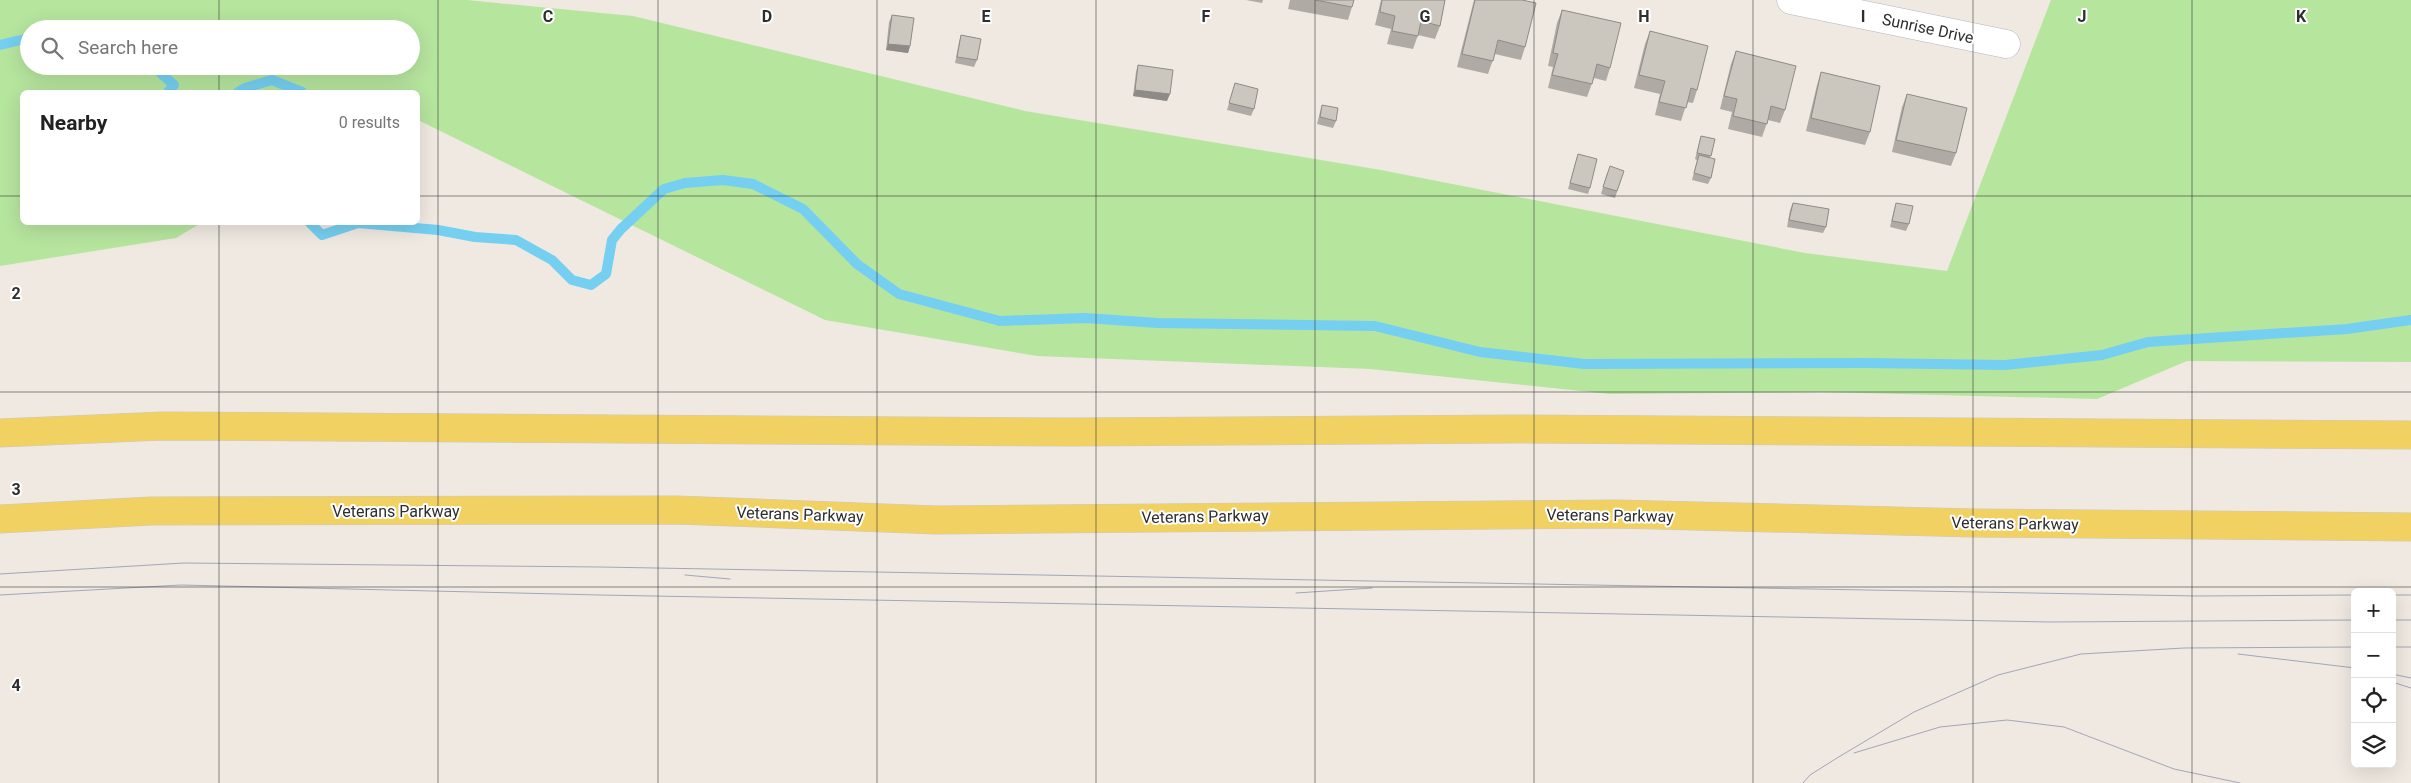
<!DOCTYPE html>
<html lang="en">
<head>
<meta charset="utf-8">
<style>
  body { margin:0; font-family:Roboto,sans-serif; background:#f2f2f2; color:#222 }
  .controls { position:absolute; right:15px; bottom:15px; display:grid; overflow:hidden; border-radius:8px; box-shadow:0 5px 20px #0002 }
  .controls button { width:45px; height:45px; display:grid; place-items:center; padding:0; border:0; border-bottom:1px solid #e0e0e0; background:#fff; color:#222; font:25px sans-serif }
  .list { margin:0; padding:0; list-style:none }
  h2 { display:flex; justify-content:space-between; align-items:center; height:65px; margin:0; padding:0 20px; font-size:21px }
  h2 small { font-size:16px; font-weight:400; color:#767676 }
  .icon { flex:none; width:28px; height:28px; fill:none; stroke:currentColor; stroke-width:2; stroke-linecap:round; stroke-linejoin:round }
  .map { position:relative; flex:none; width:2411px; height:783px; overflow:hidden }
  .search { position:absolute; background:#fff; box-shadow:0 5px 20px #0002; left:20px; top:20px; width:400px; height:55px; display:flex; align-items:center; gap:12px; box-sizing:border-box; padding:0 18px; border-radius:28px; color:#767676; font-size:19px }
  .panel { position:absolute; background:#fff; box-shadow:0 5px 20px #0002; left:20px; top:90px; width:400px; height:135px; border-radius:8px }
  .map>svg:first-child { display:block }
  .green { fill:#b6e59e; fill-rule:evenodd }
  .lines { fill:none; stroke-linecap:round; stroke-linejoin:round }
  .stream { stroke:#75cff0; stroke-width:10 }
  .street-casing { stroke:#b4b7c1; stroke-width:29 }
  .primary-casing { stroke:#c9c9c9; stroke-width:29 }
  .street { stroke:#fff; stroke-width:28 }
  .primary { stroke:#f2d163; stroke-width:28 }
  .tram { stroke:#a3a6b8; stroke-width:1 }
  .wall { fill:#afaba4 }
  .shaded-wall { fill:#8e8b86 }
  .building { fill:#cbc7bf; stroke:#8e8b86 }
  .grid { fill:none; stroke:#2e2e2e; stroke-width:1; stroke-opacity:0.55 }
  .labels { text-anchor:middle; stroke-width:4; stroke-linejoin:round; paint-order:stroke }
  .street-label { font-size:16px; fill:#2e2e2e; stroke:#fff }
  .grid-label { font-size:16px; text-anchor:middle; font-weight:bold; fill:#2e2e2e; stroke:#fff; stroke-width:4; stroke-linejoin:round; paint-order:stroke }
</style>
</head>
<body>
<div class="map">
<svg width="2411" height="783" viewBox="0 0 2411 783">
  <rect width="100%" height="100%" fill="#efe9e1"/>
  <!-- green -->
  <path class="green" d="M0,0H467L633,16L1025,111L1381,170L1805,253L1947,271L2051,0H2411V362L2187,361L2097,399L1821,392L1610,394L1370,369L1037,356L825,320L418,120V92H22V222L201,223L176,238L0,266ZM29,29H411V66H29Z"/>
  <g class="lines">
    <!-- stream -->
    <path class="stream" d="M0,45L29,38
      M153,66L174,85L168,92
      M238,92L245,88L272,80L302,92
      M309,222L322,235L358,223L438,230L475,237L516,240L552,260L572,280L591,285L606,274L612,240L621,229L664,189L685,183L723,180L753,184L803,209L857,264L899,294L1000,321L1085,318L1158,323L1375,326L1480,352L1584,364L1866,363L2005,365L2102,355L2148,342L2347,329L2411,320"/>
    <!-- street casing -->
    <g class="street-casing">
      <path id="street" d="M1791,0L2006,44"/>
    </g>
    <!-- primary casing -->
    <g class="primary-casing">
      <path id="primary" d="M0,433L163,426L1072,432L1510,429L2411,435
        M0,519L151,511L677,510L936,520L1616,514L1974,523L2411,527"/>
    </g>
    <!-- street -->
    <use href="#street" class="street"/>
    <!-- primary -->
    <use href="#primary" class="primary"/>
    <!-- tram -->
    <path class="tram" d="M0,574L184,563L600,567L2197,596L2355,595
      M685,575L730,579
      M1296,593L1372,588
      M0,595L181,585L600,595L2051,622L2355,620
      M2392,595H2411
      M2392,620H2411
      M2392,647H2411
      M2238,654L2355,668
      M2392,674L2411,678
      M2392,682L2411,688
      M1854,753L1940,727L2007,720L2064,727L2174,769L2240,783
      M1803,783L1810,775L1837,758L1914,712L1998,675L2081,654L2184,648L2355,647"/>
  </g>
  <!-- wall -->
  <path class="wall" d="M1246,0H1263L1262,3Z
    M1290,0H1354L1352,7L1348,20L1288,9Z
    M1381,0H1445L1440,26L1435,39L1418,35L1413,49L1387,44L1391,29L1375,25Z
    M1474,0H1522L1525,47L1521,60L1495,54L1488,74L1457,67Z
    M1562,10L1610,68L1606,81L1594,78L1587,97L1548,88L1553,67L1548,66L1557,23Z
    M892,15L910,46L908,53L886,50L889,22Z
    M1650,31L1697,90L1693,103L1687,102L1681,121L1655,115L1660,94L1634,88L1645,44Z
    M961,35L977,60L974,67L955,63L959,42Z
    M1736,51L1785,110L1780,123L1768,120L1762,137L1728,129L1732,112L1720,109L1731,64Z
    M1138,65L1167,101L1133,96L1136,72Z
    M1821,72L1870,132L1865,145L1806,131L1817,85Z
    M1235,83L1254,109L1251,116L1227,110Z
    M1907,94L1956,153L1951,166L1892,152L1902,107Z
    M1322,105L1336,121L1333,128L1317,124L1320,112Z
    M1701,136L1715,139L1710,157L1711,178L1708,184L1692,180L1697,160L1695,159L1699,143Z
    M1578,154L1590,188L1588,194L1568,189Z
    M1624,171L1615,198L1601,194L1607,173Z
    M1793,203L1826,227L1823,233L1787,227L1790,210Z
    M1896,203L1909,224L1906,231L1890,227L1894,210Z"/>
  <!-- shaded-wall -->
  <path class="shaded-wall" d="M888,44L910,46L908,53L886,50Z
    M1135,90L1170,94L1167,101L1133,96Z"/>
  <!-- building -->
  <path class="building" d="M1315,0H1354L1352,7Z
    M1382,0H1445L1440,26L1421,21L1418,36L1392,31L1395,16L1380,12Z
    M1475,0H1522L1536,3L1525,47L1498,40L1493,61L1462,54Z
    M1562,10L1621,23L1610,68L1597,64L1592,84L1552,75L1558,54L1553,53Z
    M892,15L914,18L910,46L888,44Z
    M1650,31L1708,46L1697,90L1691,88L1686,108L1659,102L1665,81L1639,75Z
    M961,35L981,39L977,60L957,57Z
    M1736,51L1796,66L1785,110L1771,106L1767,124L1733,116L1737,99L1724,96Z
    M1138,65L1173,70L1170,94L1135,90Z
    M1821,72L1880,86L1870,132L1811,118Z
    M1235,83L1258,89L1254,109L1229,103Z
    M1907,94L1967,108L1956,153L1896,140Z
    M1322,105L1338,108L1336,121L1320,117Z
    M1701,136L1715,139L1711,156L1697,153Z
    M1578,154L1597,159L1590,188L1570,183Z
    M1699,155L1715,159L1711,178L1694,173Z
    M1610,166L1624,171L1617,191L1603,187Z
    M1793,203L1829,209L1826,227L1789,220Z
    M1896,203L1913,206L1909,224L1892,221Z"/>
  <!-- grid -->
  <path class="grid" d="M219,0V29M438,0V783M658,0V783M877,0V783M1096,0V783M1315,0V783M1534,0V783M1753,0V783M1973,0V783M2192,0V783M219,66V92M0,196H22M418,196H2411M219,222V783M0,392H2411M0,587H2411"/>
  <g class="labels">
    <!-- street labels -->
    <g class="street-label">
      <text transform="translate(1928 28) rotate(12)" y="6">Sunrise Drive</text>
      <text x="396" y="517">Veterans Parkway</text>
      <text transform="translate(800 514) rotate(2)" y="6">Veterans Parkway</text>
      <text transform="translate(1610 515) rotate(1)" y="6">Veterans Parkway</text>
      <text transform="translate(1205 516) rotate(-1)" y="6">Veterans Parkway</text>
      <text transform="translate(2015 523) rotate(1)" y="6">Veterans Parkway</text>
    </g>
  </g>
  <g class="grid-label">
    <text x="548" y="22">C</text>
    <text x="767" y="22">D</text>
    <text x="986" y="22">E</text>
    <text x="1206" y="22">F</text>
    <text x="1425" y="22">G</text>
    <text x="1644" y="22">H</text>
    <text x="1863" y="22">I</text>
    <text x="2082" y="22">J</text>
    <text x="2301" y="22">K</text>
    <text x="16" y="299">2</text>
    <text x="16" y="495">3</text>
    <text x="16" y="691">4</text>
  </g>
</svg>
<div class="controls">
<button>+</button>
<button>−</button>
<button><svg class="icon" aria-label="locate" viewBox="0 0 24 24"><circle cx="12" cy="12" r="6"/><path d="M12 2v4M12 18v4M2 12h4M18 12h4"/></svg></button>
<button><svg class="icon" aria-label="layers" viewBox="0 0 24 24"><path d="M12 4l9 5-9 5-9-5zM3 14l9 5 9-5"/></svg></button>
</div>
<div class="search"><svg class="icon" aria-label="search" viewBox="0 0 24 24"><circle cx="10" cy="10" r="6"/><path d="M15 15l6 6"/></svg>Search here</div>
<section class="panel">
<h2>Nearby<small>0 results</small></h2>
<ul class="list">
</ul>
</section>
</div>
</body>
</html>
